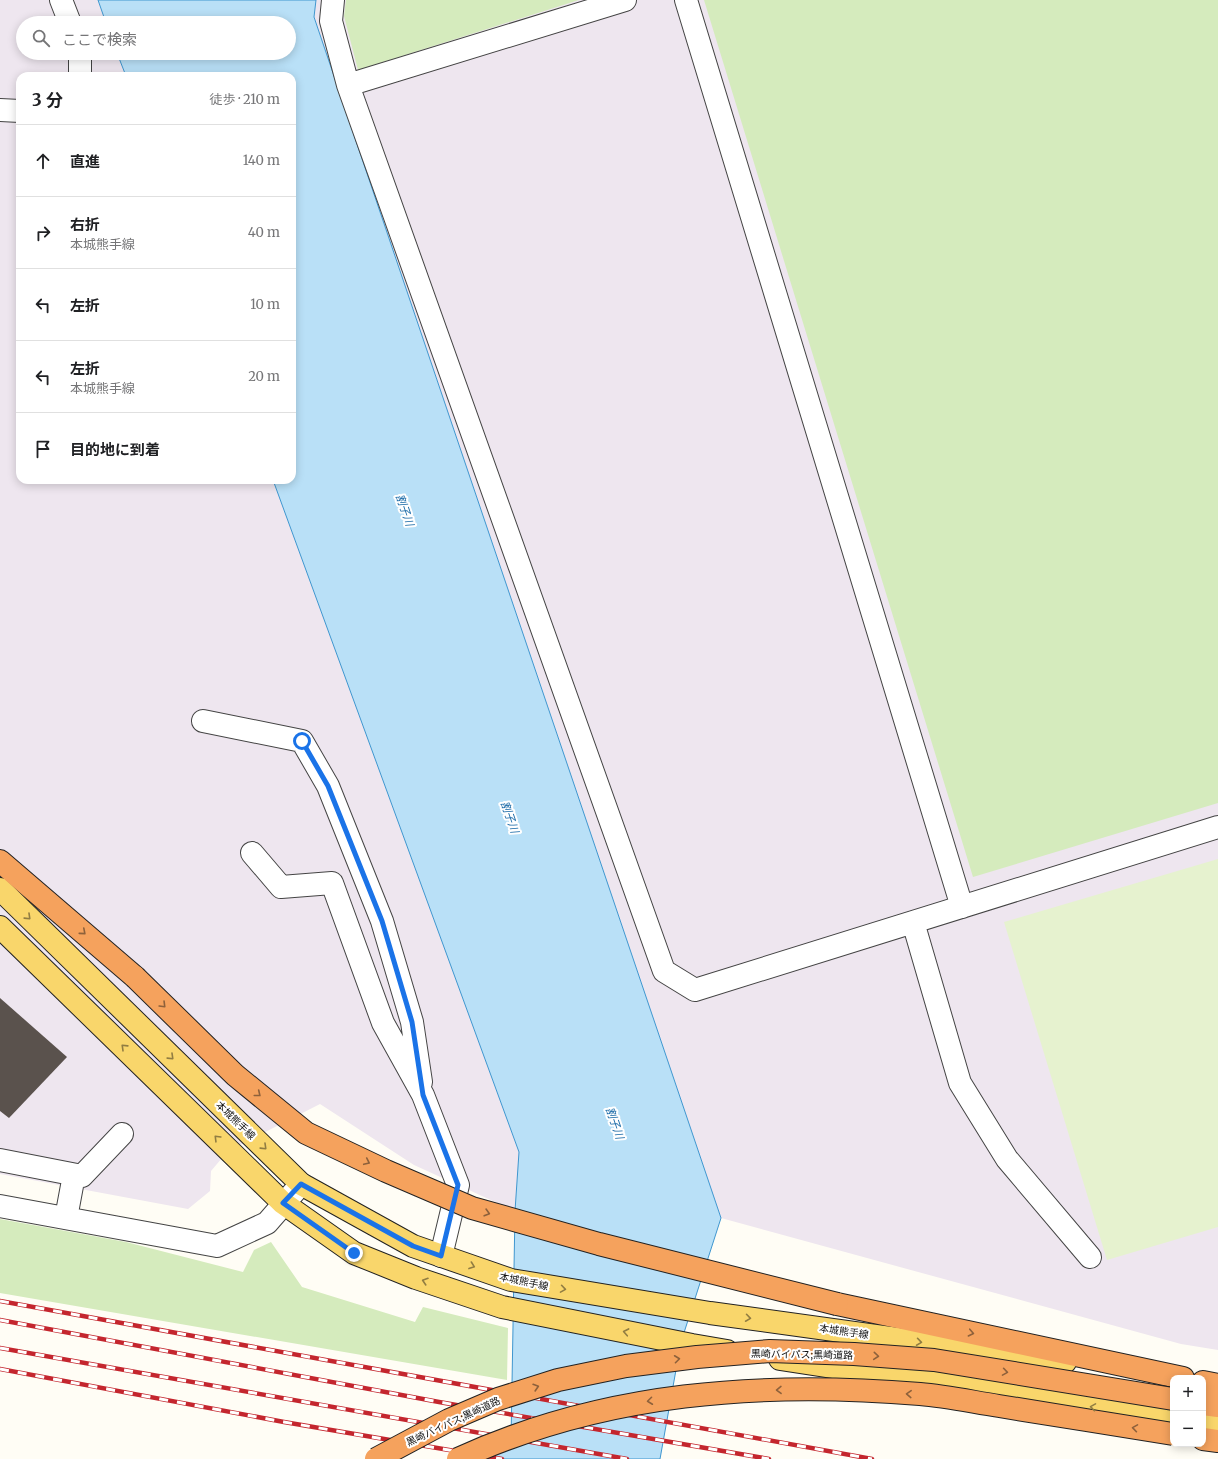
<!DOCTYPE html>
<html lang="ja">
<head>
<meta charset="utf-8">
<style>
  body { margin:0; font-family:Merriweather,"Noto Sans JP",serif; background:#f6f6f6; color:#202124 }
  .controls { position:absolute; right:12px; bottom:12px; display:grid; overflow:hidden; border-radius:8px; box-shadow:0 2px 10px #0003 }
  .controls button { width:36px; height:36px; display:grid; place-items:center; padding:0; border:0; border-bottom:1px solid #e0e0e0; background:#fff; color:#202124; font:20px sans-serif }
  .stop { position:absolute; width:12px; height:12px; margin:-9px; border:3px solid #1a73e8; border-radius:50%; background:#fff }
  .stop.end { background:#1a73e8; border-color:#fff; box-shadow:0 1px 4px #0008 }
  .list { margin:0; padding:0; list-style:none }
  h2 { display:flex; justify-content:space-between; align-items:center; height:52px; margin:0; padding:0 16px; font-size:17px }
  h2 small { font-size:13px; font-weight:400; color:#757577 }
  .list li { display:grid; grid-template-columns:26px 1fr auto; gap:12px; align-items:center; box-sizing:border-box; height:72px; padding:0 16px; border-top:1px solid #e0e0e0 }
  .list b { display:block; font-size:15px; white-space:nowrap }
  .list p { margin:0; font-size:13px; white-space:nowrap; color:#757577 }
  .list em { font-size:13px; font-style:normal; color:#757577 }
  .icon { flex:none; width:22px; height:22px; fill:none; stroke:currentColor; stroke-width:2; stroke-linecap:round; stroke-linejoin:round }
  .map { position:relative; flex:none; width:1218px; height:1459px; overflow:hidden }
  .search { position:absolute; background:#fff; box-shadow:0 2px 10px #0003; left:16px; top:16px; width:280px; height:44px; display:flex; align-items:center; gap:10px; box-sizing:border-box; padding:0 14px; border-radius:22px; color:#757577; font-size:15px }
  .panel { position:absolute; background:#fff; box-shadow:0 2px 10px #0003; left:16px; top:72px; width:280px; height:412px; border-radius:12px }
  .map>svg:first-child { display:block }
  .industrial { fill:#eee6ef }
  .green { fill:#d5ebbd }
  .pitch { fill:#e6f2cf }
  .water { fill:#b9e0f7; stroke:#3f96cf }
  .building { fill:#5a524d }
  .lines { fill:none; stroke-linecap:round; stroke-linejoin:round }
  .minor-casing { stroke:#444; stroke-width:24 }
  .major-casing { stroke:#222; stroke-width:24 }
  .highway-casing { stroke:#222; stroke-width:24 }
  .minor { stroke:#fff; stroke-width:22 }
  .major { stroke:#f9d66b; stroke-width:22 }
  .highway { stroke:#f5a25d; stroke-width:22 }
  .rail-casing { stroke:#c4262e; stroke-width:4.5 }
  .rail { stroke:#fff; stroke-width:3; stroke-dasharray:9; stroke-linecap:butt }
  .highway-bridge-casing { stroke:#222; stroke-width:24; stroke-linecap:butt }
  .highway-bridge { stroke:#f5a25d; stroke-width:22 }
  .oneway { stroke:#917d42 }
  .oneway2 { stroke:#8e613b }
  .route { stroke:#1a73e8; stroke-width:5 }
  .labels { text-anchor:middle; stroke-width:4; stroke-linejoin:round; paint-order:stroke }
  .street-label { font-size:10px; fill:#111; stroke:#fff }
  .water-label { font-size:11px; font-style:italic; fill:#1768a6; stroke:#fff }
</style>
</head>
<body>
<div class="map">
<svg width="1218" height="1459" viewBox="0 0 1218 1459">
  <rect width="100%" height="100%" fill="#fffdf5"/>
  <!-- industrial -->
  <path class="industrial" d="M0,0H98L106,23H23V53H117L126,76H20V480H273L519,1152L515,1211L414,1165L320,1104L228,1151L211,1171L210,1191L188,1209L0,1174Z
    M316,0H1218V1350L1181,1344L721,1218L314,17Z"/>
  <!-- green -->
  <path class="green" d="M346,0H579L358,70L344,16Z
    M704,0H1218V803L973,877Z
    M0,1219L126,1242L243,1272L254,1250L271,1242L302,1287L415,1322L423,1307L508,1328L507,1380L0,1293Z"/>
  <!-- pitch -->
  <path class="pitch" d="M1218,859V1227L1107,1260L1004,922Z"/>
  <!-- water -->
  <path class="water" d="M98,0H316L314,17L721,1218L681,1342L660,1459H488L511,1442L515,1211L519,1152L273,480H292V76H126L117,53H289V23H106Z"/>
  <!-- building -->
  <path class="building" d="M0,998L67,1057L9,1118L0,1111Z"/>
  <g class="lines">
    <!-- minor casing -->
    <g class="minor-casing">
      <path id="minor" d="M61,0L70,23
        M333,0L331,21L348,85L664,971L695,990L1218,827
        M686,0L962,907
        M80,53V76
        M348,85L625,0
        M0,110L20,111
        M203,721L302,741L328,786L382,921L412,1022L421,1082
        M252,853L281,887L332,883L383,1023L423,1095L458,1185L441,1256
        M913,922L960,1083L1007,1159L1090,1257
        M0,1160L82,1176L122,1134
        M0,1206L217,1246L267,1223L301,1184
        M66,1218L74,1175"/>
    </g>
    <!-- major casing -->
    <g class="major-casing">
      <path id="major" d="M0,889L301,1184L413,1246L511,1280L710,1313L1065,1362
        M0,927L283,1203L354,1253L416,1278L502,1307L692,1345L727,1351
        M780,1359L1173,1419
        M1203,1423L1218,1426"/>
    </g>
    <!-- highway casing -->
    <g class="highway-casing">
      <path id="highway" d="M0,861L135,977
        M837,1304L1183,1378
        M1203,1382L1218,1385
        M1203,1404L1218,1406
        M1203,1439L1218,1441"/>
    </g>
    <!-- minor -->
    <use href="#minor" class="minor"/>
    <!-- major -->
    <use href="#major" class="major"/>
    <!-- highway -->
    <use href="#highway" class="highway"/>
    <!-- rail casing -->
    <g class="rail-casing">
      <path id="rail" d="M0,1301L872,1459
        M0,1320L439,1402L769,1459
        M0,1348L627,1459
        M0,1369L284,1422L502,1459"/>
    </g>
    <!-- rail -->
    <use href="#rail" class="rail"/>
    <!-- highway-bridge casing -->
    <g class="highway-bridge-casing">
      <path id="highway-bridge" d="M135,977L235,1075L306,1133L386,1171L472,1208L599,1244L837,1304
        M376,1459L449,1420L498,1399L558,1380L626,1366L697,1357L770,1351L854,1354L934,1360L1173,1399
        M458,1459C604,1392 761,1381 920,1394C946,1396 973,1402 999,1406C1057,1415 1115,1425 1173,1434"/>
    </g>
    <!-- highway-bridge -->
    <use href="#highway-bridge" class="highway-bridge"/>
  </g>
  <!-- one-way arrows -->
  <defs><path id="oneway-chevron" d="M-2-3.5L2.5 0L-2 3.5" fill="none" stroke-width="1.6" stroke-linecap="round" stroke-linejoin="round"/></defs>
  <g class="oneway">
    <use href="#oneway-chevron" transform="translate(28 917) rotate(44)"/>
    <use href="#oneway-chevron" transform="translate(124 1047) rotate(-136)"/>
    <use href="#oneway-chevron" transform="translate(171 1057) rotate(44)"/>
    <use href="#oneway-chevron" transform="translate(217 1138) rotate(-135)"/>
    <use href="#oneway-chevron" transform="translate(264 1147) rotate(44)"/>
    <use href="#oneway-chevron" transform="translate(472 1266) rotate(20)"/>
    <use href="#oneway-chevron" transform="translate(425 1281) rotate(-162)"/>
    <use href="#oneway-chevron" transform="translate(563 1289) rotate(9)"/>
    <use href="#oneway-chevron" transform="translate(748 1318) rotate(8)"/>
    <use href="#oneway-chevron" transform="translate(626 1332) rotate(-169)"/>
    <use href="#oneway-chevron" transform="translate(919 1342) rotate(8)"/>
    <use href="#oneway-chevron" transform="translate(1093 1407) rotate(-171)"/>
  </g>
  <g class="oneway2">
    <use href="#oneway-chevron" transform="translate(83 932) rotate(41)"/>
    <use href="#oneway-chevron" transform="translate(163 1005) rotate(45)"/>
    <use href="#oneway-chevron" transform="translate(258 1094) rotate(39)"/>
    <use href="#oneway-chevron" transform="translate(367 1162) rotate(25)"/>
    <use href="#oneway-chevron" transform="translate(487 1213) rotate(16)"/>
    <use href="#oneway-chevron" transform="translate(971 1333) rotate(12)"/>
    <use href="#oneway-chevron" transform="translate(876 1356) rotate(5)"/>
    <use href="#oneway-chevron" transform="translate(677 1359) rotate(-7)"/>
    <use href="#oneway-chevron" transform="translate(1005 1372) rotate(9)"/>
    <use href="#oneway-chevron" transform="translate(536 1387) rotate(-17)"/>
    <use href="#oneway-chevron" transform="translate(779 1390) rotate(179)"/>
    <use href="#oneway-chevron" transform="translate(909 1394) rotate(-177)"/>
    <use href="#oneway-chevron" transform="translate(650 1401) rotate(173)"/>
    <use href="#oneway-chevron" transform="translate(1135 1428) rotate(-171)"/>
  </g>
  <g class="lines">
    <!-- route -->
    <path class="route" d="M302,741L328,786L382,921L412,1022L423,1095L458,1185L441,1256L413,1246L301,1184L283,1203L354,1253"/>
  </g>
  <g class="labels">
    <!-- street labels -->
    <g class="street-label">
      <text transform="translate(236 1120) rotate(44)" y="4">本城熊手線</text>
      <text transform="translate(524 1281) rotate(12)" y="4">本城熊手線</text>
      <text transform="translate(844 1331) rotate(8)" y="4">本城熊手線</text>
      <text transform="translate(802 1354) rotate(1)" y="4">黒崎バイパス;黒崎道路</text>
      <text transform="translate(453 1421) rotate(-25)" y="4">黒崎バイパス;黒崎道路</text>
    </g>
    <!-- water labels -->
    <g class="water-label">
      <text transform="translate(405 510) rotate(71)" y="4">割子川</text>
      <text transform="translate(510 817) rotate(71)" y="4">割子川</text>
      <text transform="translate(615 1123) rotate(71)" y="4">割子川</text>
    </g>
  </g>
</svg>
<div class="controls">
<button>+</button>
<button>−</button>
</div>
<div class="stop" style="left:302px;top:741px"></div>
<div class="stop end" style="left:354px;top:1253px"></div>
<div class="search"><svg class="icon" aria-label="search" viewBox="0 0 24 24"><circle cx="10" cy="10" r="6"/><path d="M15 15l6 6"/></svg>ここで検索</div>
<section class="panel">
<h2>3 分<small>徒歩 · 210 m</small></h2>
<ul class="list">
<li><svg class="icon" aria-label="ahead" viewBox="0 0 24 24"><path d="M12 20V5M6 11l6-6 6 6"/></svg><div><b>直進</b></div><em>140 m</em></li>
<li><svg class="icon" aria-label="right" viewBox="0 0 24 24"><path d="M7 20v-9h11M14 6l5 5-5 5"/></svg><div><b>右折</b><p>本城熊手線</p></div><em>40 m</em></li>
<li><svg class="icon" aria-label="left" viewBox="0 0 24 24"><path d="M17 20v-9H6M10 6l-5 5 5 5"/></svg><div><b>左折</b></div><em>10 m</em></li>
<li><svg class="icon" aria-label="left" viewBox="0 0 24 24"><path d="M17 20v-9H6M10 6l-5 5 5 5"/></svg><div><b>左折</b><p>本城熊手線</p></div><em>20 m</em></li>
<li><svg class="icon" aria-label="arrive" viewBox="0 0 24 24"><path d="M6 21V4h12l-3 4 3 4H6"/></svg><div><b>目的地に到着</b></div></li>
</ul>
</section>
</div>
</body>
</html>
